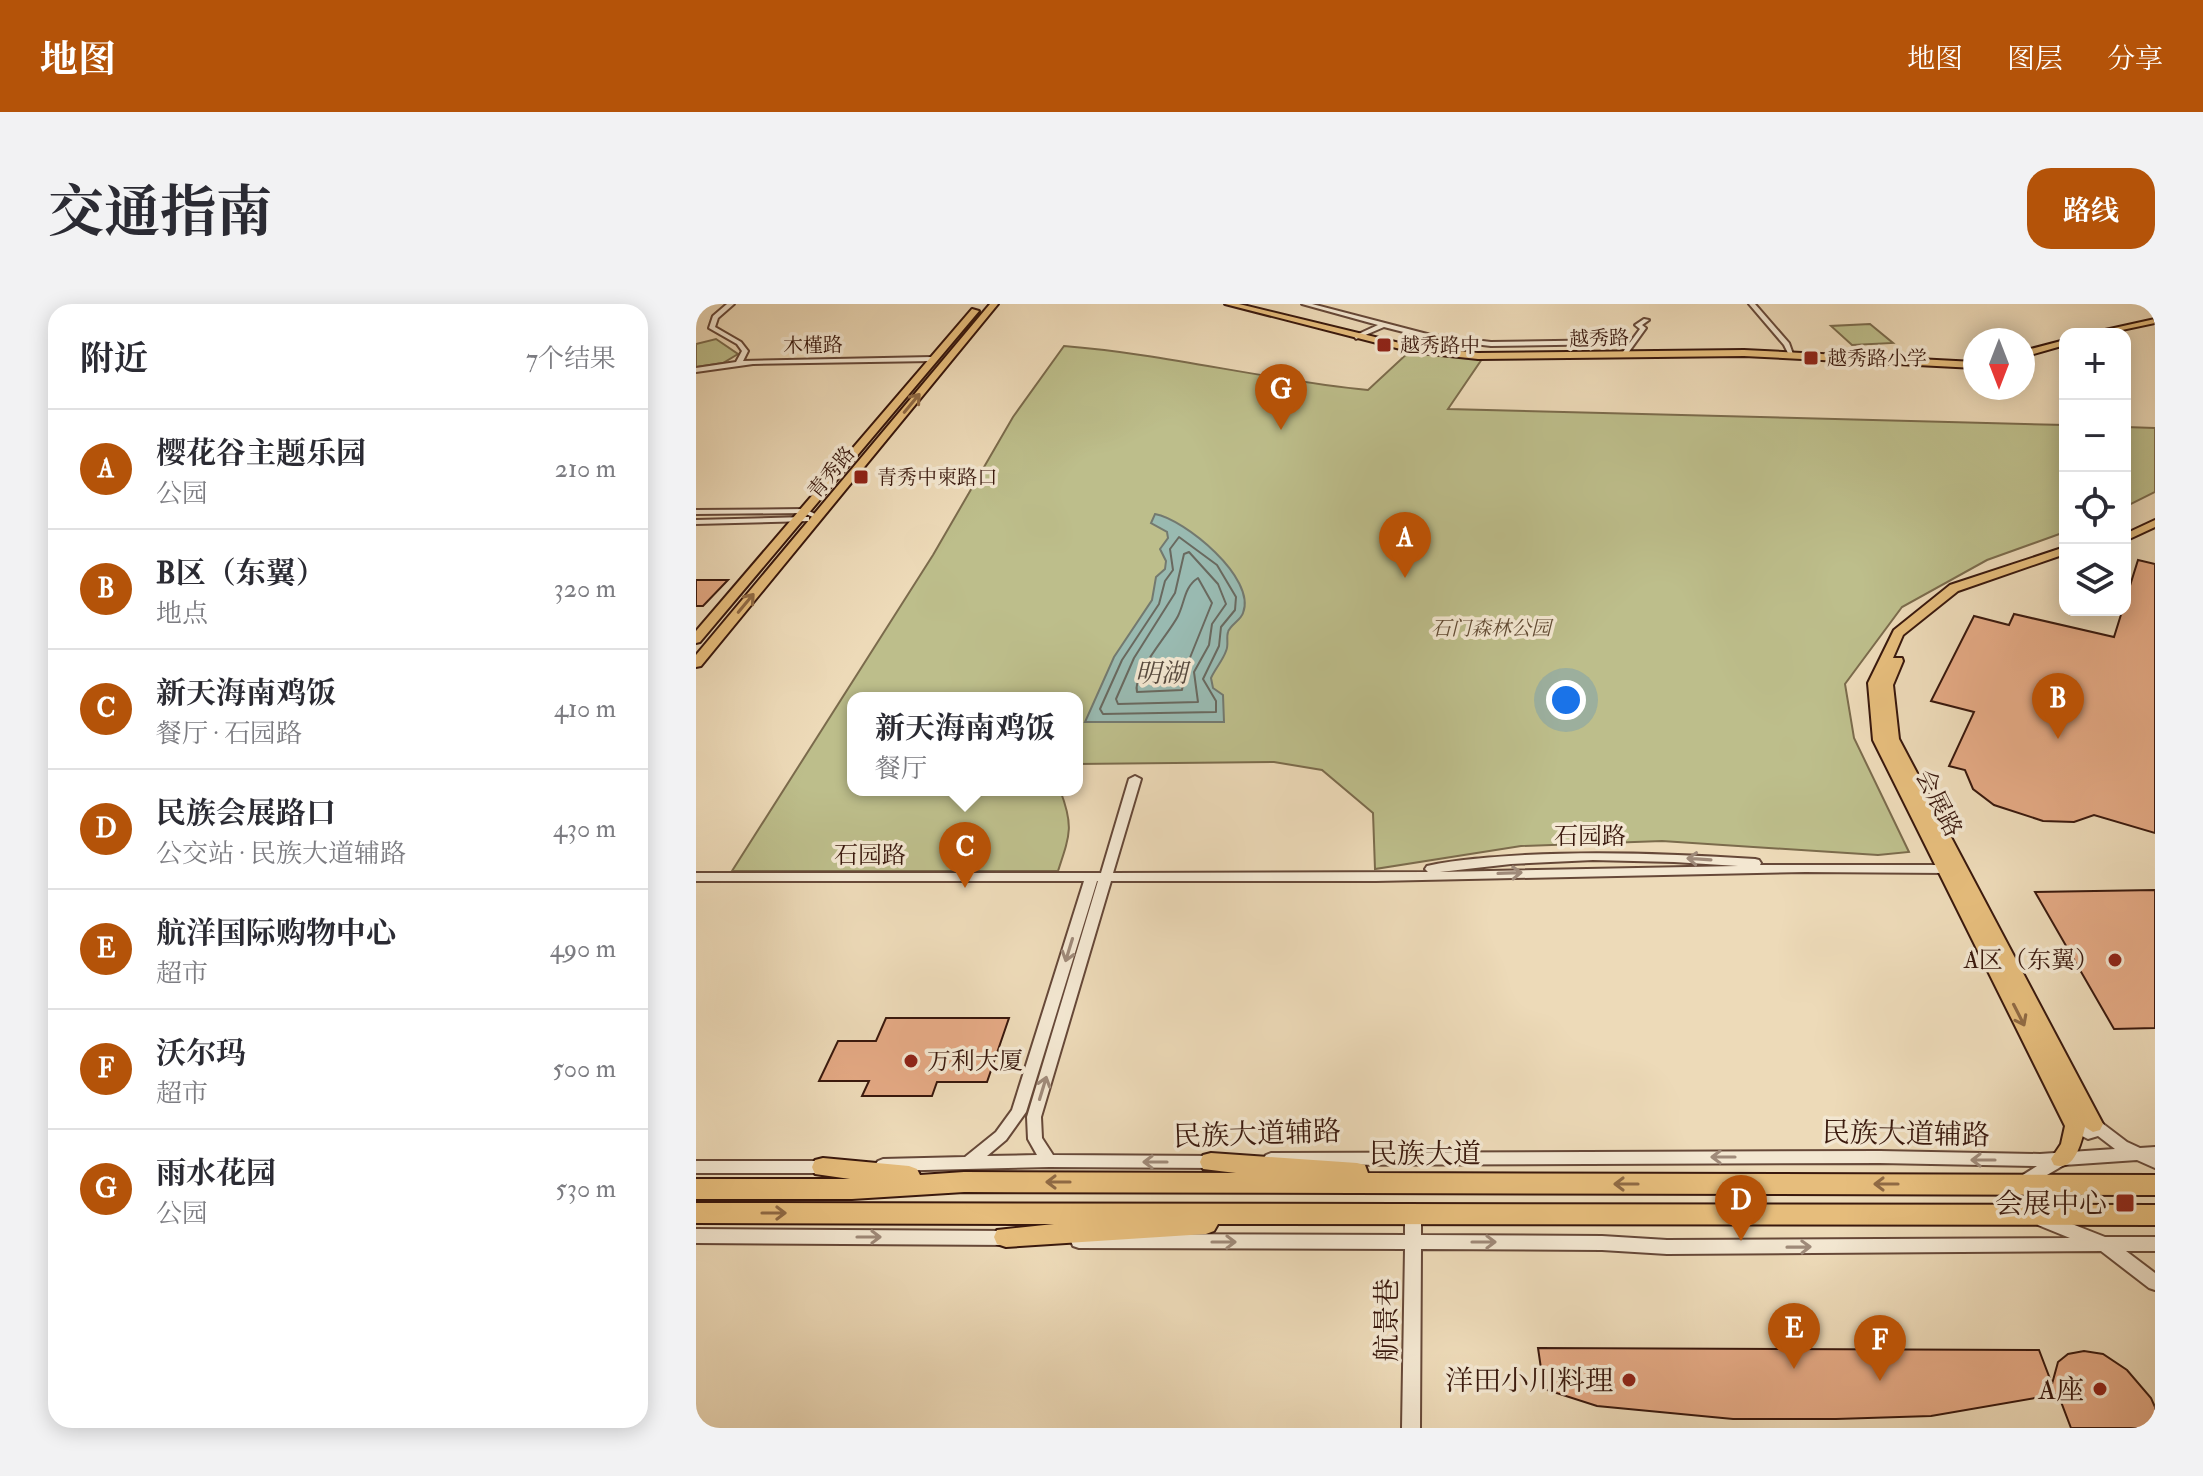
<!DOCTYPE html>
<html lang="zh">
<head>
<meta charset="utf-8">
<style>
  body { margin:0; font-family:"IM FELL Double Pica","Noto Serif SC",serif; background:#f2f2f3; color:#2b2b33 }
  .controls { position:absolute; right:24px; top:24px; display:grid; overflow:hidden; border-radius:16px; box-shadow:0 4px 20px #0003 }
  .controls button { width:72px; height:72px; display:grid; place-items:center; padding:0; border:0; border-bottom:2px solid #e1e1e2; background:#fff; color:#2b2b33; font:40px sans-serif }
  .compass { position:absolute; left:1267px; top:24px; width:72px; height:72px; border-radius:50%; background:#fff; box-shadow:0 4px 20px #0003; rotate:180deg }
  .you { position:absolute; left:870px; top:396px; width:28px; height:28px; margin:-20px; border:6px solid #fff; border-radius:50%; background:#1a73e8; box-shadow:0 0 0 12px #1a73e833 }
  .badge { display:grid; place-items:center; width:52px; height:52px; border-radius:50%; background:#b45309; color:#fff; font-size:26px; font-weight:700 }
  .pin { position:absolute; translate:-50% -66px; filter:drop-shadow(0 2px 4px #0008) }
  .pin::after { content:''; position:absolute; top:42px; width:28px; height:24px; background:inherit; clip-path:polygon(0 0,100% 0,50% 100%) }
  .popup { position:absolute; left:151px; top:388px; width:236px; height:104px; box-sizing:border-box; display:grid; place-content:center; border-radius:16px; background:#fff; filter:drop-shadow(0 2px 6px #0005); font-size:26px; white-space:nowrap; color:#7c7c81 }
  .popup b { font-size:30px; color:#2b2b33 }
  .popup::after { content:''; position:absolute; left:50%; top:100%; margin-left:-16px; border:16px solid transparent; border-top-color:#fff }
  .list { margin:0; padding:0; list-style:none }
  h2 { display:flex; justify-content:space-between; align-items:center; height:104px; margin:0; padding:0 32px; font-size:34px }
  h2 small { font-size:26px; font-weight:400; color:#7c7c81 }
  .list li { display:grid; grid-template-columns:52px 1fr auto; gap:24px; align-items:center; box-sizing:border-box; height:120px; padding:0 32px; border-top:2px solid #e1e1e2 }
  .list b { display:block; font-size:30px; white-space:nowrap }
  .list p { margin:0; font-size:26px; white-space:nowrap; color:#7c7c81 }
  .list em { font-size:26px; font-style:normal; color:#7c7c81 }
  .icon { flex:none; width:44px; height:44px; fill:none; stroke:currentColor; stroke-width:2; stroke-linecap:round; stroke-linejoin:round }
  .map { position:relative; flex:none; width:1459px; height:1124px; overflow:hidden; border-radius:24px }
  header { display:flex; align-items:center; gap:48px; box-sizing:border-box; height:112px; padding:0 40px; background:#b45309; color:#fff }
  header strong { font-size:38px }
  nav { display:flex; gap:44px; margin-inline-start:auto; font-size:28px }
  .intro { display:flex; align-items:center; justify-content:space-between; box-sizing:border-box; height:192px; padding:0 48px }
  h1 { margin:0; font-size:56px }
  .button { padding:20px 36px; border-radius:24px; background:#b45309; color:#fff; font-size:28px; font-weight:700 }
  main { display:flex; gap:48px; padding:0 48px }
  aside { flex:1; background:#fff; border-radius:24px; box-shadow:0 4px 20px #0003 }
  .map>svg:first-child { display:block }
  .green { fill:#bdbe8b; stroke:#7b6b4c; stroke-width:2 }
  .water { fill:#99bab1; stroke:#73796f; stroke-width:2 }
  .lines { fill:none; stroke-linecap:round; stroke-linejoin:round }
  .shore { stroke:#69695f; stroke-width:2 }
  .building { fill:#e4a984; stroke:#39180d; stroke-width:2 }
  .minor-casing { stroke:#664838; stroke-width:4 }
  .major-casing { stroke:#39180d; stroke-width:4 }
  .highway-casing { stroke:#39180d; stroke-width:4 }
  .minor { fill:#f3e7d1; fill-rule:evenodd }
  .major { fill:#e6bd7c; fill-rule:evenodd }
  .highway { fill:#e6bd7c; fill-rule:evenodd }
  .oneway { stroke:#906a44 }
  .oneway2 { stroke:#9f8a79 }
  .poi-dot { fill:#8f2418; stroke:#f3e7d1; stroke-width:3 }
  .labels { text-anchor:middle; stroke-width:7; stroke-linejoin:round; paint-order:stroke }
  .far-street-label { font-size:20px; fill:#39180d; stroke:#f3e7d1 }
  .far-poi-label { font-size:20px; fill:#39180d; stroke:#f3e7d1; text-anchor:start }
  .far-park-label { font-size:20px; font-style:italic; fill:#614a33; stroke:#f3e7d1 }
  .street-label { font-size:24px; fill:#39180d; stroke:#f3e7d1 }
  .poi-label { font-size:24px; fill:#39180d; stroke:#f3e7d1; text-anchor:end }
  .water-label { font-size:26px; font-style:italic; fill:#56493e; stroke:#f3e7d1 }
  .near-street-label { font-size:28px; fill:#39180d; stroke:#f3e7d1 }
  .near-poi-label { font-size:28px; fill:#39180d; stroke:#f3e7d1; text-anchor:end }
</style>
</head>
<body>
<header>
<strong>地图</strong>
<nav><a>地图</a><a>图层</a><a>分享</a></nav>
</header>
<div class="intro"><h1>交通指南</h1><a class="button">路线</a></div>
<main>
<aside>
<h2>附近<small>7个结果</small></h2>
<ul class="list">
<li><span class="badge">A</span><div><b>樱花谷主题乐园</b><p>公园</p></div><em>210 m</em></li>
<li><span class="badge">B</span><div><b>B区（东翼）</b><p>地点</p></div><em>320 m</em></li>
<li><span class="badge">C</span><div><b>新天海南鸡饭</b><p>餐厅 · 石园路</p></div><em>410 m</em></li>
<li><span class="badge">D</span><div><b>民族会展路口</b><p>公交站 · 民族大道辅路</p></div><em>430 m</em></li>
<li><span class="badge">E</span><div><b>航洋国际购物中心</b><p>超市</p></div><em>490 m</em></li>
<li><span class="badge">F</span><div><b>沃尔玛</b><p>超市</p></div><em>500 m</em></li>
<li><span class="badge">G</span><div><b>雨水花园</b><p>公园</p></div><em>530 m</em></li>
</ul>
</aside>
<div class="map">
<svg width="1459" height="1124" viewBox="0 0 1459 1124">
  <rect width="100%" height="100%" fill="#eddab8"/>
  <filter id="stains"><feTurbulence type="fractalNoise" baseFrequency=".0025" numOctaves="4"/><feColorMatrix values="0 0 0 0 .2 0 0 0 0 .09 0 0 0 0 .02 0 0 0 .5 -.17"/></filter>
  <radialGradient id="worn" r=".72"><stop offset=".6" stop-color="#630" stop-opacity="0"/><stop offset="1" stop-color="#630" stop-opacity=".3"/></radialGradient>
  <!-- green -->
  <path class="green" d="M1174,20L1197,39L1156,41L1135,22Z
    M20,35L42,50L27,59L0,63V40Z
    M368,42C470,50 569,76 672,86L715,46L786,55L752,105L1369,121V228L1291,256L1206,303L1149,380L1158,434L1213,548L1182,551L966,537L825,542L679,565L677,509L626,466L578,458L381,460V394H157V486H364C378,522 374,531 362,567H36L237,251L317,113Z
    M1429,123L1459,124V188L1429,203Z"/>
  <!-- water -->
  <path class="water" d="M459,210C488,215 561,274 547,309C545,316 534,321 532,328C530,334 533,341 530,347C527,356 519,365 515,374L517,384L527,391L528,418H389L418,353L456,296L460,273L469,265L470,257L464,245L472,234L471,228L455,219Z"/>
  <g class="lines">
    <!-- shore -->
    <path class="shore" d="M483,233L521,261L540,293L539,306L525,323L523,342L507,375L520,397V408L407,410L404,405L426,356L463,300L469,277L477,266L474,245Z
      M493,248L522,280L530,300L516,320L513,341L498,368L502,398L422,400L420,395L438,354L479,289L488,250Z
      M502,274L516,299L489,366L486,386L441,388C436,370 473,330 482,312C489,298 488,283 502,274Z"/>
  </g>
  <!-- building -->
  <path class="building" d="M1442,256L1459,260V529L1398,511L1378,518L1347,517L1298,501L1277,485L1269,466L1253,462L1278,408L1235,397L1278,312L1313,321L1318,310L1418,333Z
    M0,276H32L7,302H0Z
    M1459,586V724L1418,725L1339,588Z
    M190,714H313L291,778H241L236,792H166L173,777H123L142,737H180Z
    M842,1044L1343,1046L1356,1080L1362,1058L1372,1050L1388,1047L1407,1050L1431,1066L1455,1094L1459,1103V1124H1375L1362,1090L1235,1112L1140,1115H1037L901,1102L848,1085Z"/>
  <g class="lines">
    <!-- minor casing -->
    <g class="minor-casing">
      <path id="minor" d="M31,0H38L22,14L19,23L45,38L52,47L47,57L236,53L239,55L236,57L57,60L0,68V64L40,58L46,47L41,40L13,24L17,12Z
        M606,0H616L735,31L795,38L920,36L923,38L920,40L795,42L735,35L688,23L660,35L658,32L682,21Z
        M1053,0H1059L1093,39L1098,53H1094L1088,41Z
        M948,15L953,16L946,21L950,24L932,49H928L927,48L944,25L939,21Z
        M109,205L125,213L121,215L108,209L0,210V206Z
        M110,213H113V217L0,220V216Z
        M439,472L445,475L417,569L732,568L729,565L731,562C763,555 797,553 829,551C906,547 982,550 1059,555L1063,556L1065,559L1064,561H1250L1256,565L1250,569L1109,568L680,577H415L345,813L346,834L357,851L521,852L526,854L529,858L526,862L521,864L353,863L187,867L182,865L179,861L182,857L187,855L269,853L300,828L316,806L388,577H0V569H405L433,475ZM897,556L978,558L1042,562L744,568L815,560ZM401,577H402L331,813L332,835L341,851L291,852L310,836L330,808Z
        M1397,814L1402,816L1431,838L1444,844L1459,843V864L1441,856L1368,861L1327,885L1322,884L1319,879L1322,874L1341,862L1184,859L575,861L570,859L567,855L570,851L575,849L1184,847L1344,850L1419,845L1402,832L1392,835L1374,826L1372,822L1374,818L1379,816L1390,821L1392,816Z
        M0,857H133L138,859L141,863L138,867L133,869H0Z
        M717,902L723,904L725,909V931L906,932L971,936L1374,934L1342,921L1340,916L1342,911L1348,909L1409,933H1459V947H1430L1459,969V986L1453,984L1405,947L971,950L906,946L725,945L724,1124H706L709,945L383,944L377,942L375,937L377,932L383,930L709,931V909L711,904Z
        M0,925L313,927L319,929L321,934L319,939L313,941L0,939Z"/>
    </g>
    <!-- major casing -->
    <g class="major-casing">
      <path id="major" d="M294,0H302L5,362L0,363V351Z
        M529,0H543L716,42L782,49L1048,46L1279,58V64L1048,52L782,55L716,48Z
        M276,5L283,7L4,338L0,339V327Z
        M1459,15V19L1407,30H1391Z
        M1369,36V41L1327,53V47Z
        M1459,216V223L1429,237V230Z
        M1369,243V250L1262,287L1207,331L1197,354H1206L1207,357L1197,381L1203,435L1407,820L1404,826L1397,828L1389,823C1385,839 1379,868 1358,861L1355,855L1365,840L1369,822L1177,436L1172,379L1198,326L1254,281Z"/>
    </g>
    <!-- highway casing -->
    <g class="highway-casing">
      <path id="highway" d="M515,849L661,859L669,861L672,869L1459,871V891L268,888L156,895H0V875H154L119,870L116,863L119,856L127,854L213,862L221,865L224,871L268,868L540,869L507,865L504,858L507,851Z
        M0,899L1459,901V921L522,920L518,927L510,930L310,943L301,940L298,933L301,926L358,920L0,919Z"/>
    </g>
    <!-- minor -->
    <use href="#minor" class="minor"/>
    <!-- major -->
    <use href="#major" class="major"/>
    <!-- highway -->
    <use href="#highway" class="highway"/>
  </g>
  <!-- one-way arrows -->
  <defs><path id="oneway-shaft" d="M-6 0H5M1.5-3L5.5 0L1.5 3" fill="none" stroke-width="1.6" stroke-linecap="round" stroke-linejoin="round" transform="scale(2)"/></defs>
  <g class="oneway">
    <use href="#oneway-shaft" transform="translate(216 99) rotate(-50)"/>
    <use href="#oneway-shaft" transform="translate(50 299) rotate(-50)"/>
    <use href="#oneway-shaft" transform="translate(1323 711) rotate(63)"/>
    <use href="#oneway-shaft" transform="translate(362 878) rotate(-180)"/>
    <use href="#oneway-shaft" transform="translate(930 880) rotate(-180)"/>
    <use href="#oneway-shaft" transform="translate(1190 880) rotate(-180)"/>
    <use href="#oneway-shaft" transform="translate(78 909)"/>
  </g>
  <g class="oneway2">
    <use href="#oneway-shaft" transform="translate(1003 555) rotate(-176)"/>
    <use href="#oneway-shaft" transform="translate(814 569) rotate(-2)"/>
    <use href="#oneway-shaft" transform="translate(373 646) rotate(107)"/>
    <use href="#oneway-shaft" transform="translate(347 784) rotate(-73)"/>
    <use href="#oneway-shaft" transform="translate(1027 853) rotate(-180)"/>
    <use href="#oneway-shaft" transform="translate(1287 856) rotate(-180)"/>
    <use href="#oneway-shaft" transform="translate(459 858) rotate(-180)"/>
    <use href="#oneway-shaft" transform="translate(173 933)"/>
    <use href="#oneway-shaft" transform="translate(528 938)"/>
    <use href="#oneway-shaft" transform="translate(788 938)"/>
    <use href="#oneway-shaft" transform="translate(1103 943) rotate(-1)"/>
  </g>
  <!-- markers -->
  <g class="poi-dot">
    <rect x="680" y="33" width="16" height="16" rx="4"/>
    <rect x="1107" y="46" width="16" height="16" rx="4"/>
    <rect x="157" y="165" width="16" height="16" rx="4"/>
    <circle cx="1419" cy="656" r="8"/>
    <circle cx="215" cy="757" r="8"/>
    <rect x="1419" y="889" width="20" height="20" rx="4"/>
    <circle cx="933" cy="1076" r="8"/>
    <circle cx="1404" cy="1085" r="8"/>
  </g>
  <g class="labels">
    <!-- far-street labels -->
    <g class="far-street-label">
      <text transform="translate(903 34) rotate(-2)" y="7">越秀路</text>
      <text transform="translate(117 41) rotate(-1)" y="7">木槿路</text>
      <text transform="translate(135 168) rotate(-50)" y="7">青秀路</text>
    </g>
    <!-- far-poi labels -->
    <g class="far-poi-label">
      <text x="704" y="48">越秀路中</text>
      <text x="1131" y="61">越秀路小学</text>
      <text x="181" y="180">青秀中柬路口</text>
    </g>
    <!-- far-park labels -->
    <g class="far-park-label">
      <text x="795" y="331">石门森林公园</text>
    </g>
    <!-- street labels -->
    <g class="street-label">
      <text transform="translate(1243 499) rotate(63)" y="8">会展路</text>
      <text x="894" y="540">石园路</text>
      <text x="174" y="559">石园路</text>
    </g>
    <!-- poi labels -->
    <g class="poi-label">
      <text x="1403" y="664">A区（东翼）</text>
      <text x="231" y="765" text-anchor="start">万利大厦</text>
    </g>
    <!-- water labels -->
    <g class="water-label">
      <text x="465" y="378">明湖</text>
    </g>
    <!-- near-street labels -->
    <g class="near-street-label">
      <text transform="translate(561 829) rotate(-2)" y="10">民族大道辅路</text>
      <text transform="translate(1210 829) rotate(1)" y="10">民族大道辅路</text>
      <text x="729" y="859">民族大道</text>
      <text transform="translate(690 1016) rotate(-90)" y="10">航景巷</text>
    </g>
    <!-- near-poi labels -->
    <g class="near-poi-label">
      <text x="1411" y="909">会展中心</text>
      <text x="917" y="1086">洋田小川料理</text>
      <text x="1388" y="1095">A座</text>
    </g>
  </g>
  <rect width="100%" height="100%" filter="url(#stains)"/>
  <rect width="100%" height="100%" fill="url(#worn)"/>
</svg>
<div class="controls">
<button>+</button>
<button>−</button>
<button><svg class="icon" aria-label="locate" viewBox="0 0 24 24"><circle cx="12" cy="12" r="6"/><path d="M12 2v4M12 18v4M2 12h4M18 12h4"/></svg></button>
<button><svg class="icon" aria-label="layers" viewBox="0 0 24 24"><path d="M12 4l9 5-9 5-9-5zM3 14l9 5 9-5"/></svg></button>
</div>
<svg class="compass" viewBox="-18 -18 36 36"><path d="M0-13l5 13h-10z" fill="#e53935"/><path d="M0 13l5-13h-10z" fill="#7c7c81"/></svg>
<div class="you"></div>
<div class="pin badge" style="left:709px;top:274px">A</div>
<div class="pin badge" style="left:1362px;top:435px">B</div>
<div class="pin badge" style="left:269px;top:584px">C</div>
<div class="popup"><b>新天海南鸡饭</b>餐厅</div>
<div class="pin badge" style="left:1045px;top:937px">D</div>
<div class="pin badge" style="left:1098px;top:1065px">E</div>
<div class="pin badge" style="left:1184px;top:1077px">F</div>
<div class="pin badge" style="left:585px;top:126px">G</div>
</div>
</main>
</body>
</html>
